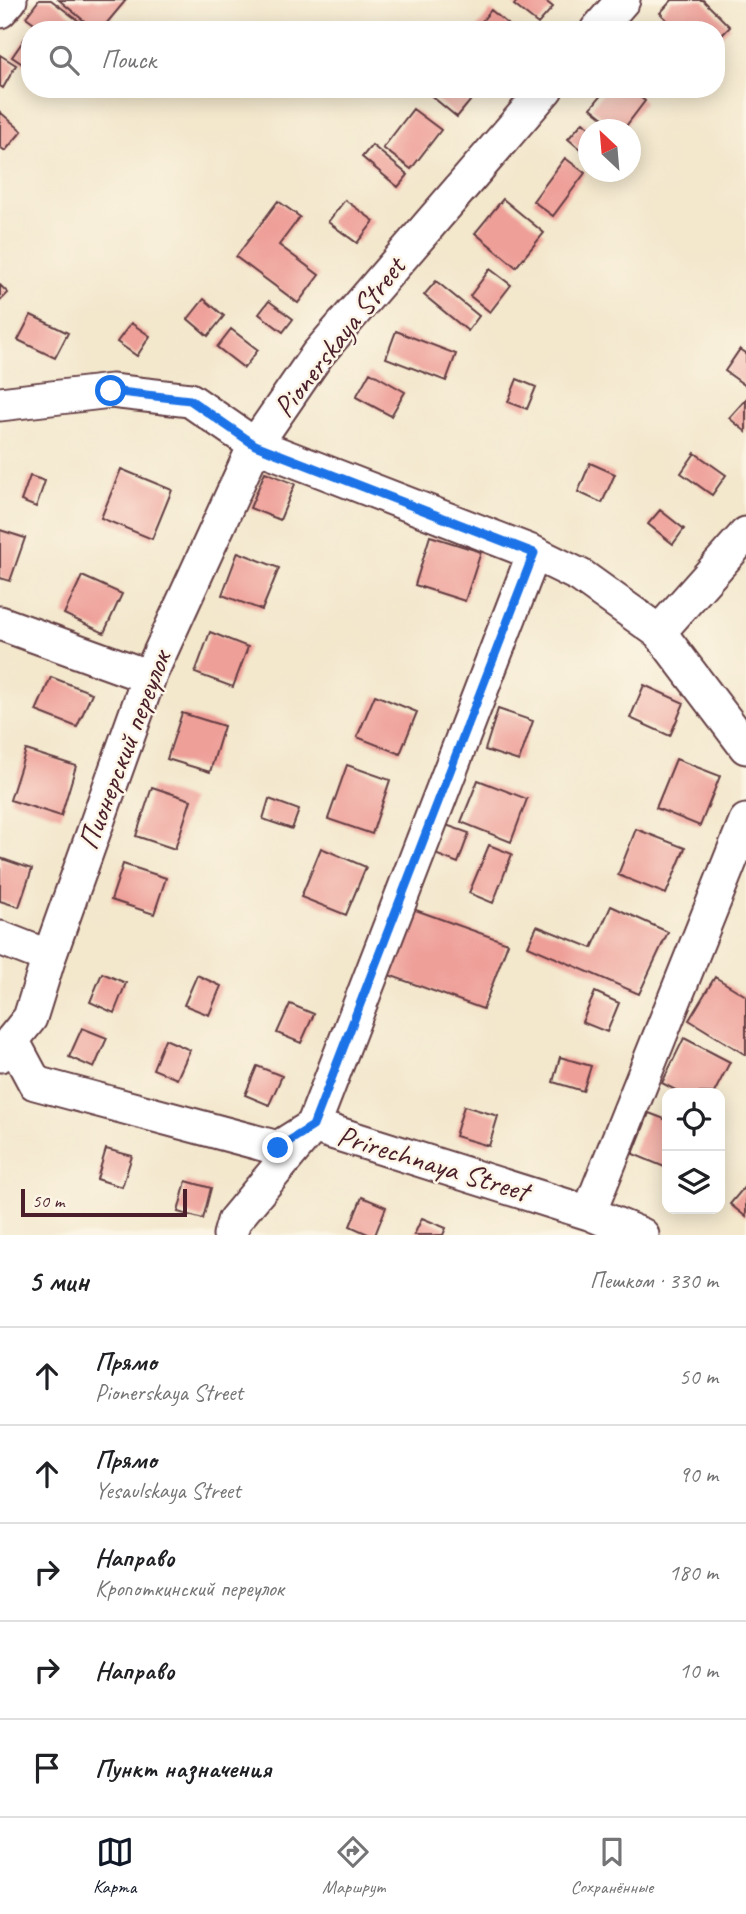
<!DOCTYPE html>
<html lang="ru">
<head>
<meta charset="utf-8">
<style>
  body { margin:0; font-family:Caveat,sans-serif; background:#f6f6f6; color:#202124 }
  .controls { position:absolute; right:21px; bottom:21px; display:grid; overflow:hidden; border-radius:14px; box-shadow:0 4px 18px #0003 }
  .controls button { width:63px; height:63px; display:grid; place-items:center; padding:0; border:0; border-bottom:2px solid #e0e0e0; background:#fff; color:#202124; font:35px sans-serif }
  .compass { position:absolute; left:578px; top:119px; width:63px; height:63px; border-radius:50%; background:#fff; box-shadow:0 4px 18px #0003; rotate:334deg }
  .scale { position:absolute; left:21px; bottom:18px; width:166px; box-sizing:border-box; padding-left:7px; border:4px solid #4a1f2b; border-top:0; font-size:19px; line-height:24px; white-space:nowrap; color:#4a1f2b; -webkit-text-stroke:5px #fcf5e5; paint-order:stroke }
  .stop { position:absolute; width:21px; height:21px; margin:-16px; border:5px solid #1a73e8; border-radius:50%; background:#fff }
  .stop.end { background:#1a73e8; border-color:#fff; box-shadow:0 2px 7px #0008 }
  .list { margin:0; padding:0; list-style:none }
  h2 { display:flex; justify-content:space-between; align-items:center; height:91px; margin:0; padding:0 28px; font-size:30px }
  h2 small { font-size:23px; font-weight:400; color:#757577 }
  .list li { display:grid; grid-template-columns:46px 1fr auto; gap:21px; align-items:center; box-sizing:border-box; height:98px; padding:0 28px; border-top:2px solid #e0e0e0 }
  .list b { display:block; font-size:26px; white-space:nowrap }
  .list p { margin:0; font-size:23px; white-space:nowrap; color:#757577 }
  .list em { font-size:23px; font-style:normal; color:#757577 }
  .icon { flex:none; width:38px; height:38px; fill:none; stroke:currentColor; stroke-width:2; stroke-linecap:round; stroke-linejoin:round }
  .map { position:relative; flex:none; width:746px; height:1235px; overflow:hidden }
  .search { position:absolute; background:#fff; box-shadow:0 4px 18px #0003; left:21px; right:21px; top:21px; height:77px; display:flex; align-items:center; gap:18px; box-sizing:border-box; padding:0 24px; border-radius:28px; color:#757577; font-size:26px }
  .sheet { height:581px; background:#fff }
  nav { display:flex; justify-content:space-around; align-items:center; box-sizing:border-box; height:98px; border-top:2px solid #e0e0e0; background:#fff; font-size:19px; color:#757577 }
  nav a { display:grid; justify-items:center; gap:4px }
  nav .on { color:#111827 }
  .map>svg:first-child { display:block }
  .building { fill:#ee9f98 }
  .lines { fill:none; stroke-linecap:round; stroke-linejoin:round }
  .minor-casing { stroke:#633d43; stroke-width:37 }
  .minor { stroke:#fff; stroke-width:33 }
  .route { stroke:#1a73e8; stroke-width:9 }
  .labels { text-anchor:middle; stroke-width:5; stroke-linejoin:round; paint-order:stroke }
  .street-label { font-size:30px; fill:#4a1f2b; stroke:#fcf5e5 }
</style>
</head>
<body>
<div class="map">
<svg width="746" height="1235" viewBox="0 0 746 1235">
  <rect width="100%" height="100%" fill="#fcf5e5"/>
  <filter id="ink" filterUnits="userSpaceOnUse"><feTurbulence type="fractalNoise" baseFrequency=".0143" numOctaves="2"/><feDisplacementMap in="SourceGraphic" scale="14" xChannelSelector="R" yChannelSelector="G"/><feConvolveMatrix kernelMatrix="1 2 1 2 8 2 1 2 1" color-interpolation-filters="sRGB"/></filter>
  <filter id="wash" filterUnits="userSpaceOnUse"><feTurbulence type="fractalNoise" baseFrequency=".00686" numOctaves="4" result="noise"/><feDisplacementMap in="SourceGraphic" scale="28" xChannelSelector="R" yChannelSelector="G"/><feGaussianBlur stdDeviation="1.57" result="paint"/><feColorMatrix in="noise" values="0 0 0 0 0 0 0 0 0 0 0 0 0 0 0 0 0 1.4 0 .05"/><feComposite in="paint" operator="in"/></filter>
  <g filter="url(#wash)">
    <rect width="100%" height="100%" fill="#f3e7cc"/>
    <g id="blocks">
      <!-- building -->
      <path class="building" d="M39,0H51L84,25L80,30H44L26,17Z
        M59,0H126L101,30H95Z
        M518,0H544L553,7L538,24L514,5Z
        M672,0H703L730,27L716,41V30H677L660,13Z
        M491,10L515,30H475Z
        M30,31V69L12,57Z
        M0,55L16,65L3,88L0,86Z
        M423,89H480L457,117Z
        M606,89H630L645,101L623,130H619L591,108Z
        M413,109L441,130L411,169L383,148Z
        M0,112L22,131L5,151L0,147Z
        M583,122L592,130H588V156L568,139Z
        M372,145L408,175L398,187L362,157Z
        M565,158L585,173L553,216L533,201Z
        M503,199L544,233L516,267L475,233Z
        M345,200L374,221L357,243L328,222Z
        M278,201L300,217L279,245L319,275L298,303L236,257Z
        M490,269L511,285L490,312L470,296Z
        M436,281L479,316L468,331L424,295Z
        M0,285L8,293L0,301Z
        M204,299L224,316L208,336L188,319Z
        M269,301L293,319L283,332L259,314Z
        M31,315L68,333L55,358L18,340Z
        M131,323L150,336L137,356L117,342Z
        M231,329L258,350L244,368L217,347Z
        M396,331L456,354L446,381L386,358Z
        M740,349L746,353V386L725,371Z
        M370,372L405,392L391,416L356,397Z
        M517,379L536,387L527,409L508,402Z
        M746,399V432L729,418Z
        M695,453L726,475L712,495L681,473Z
        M590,463L615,474L602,503L578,492Z
        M121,469L172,490L152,539L101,518Z
        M265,472L295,484L280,520L250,508Z
        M30,476L45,481L36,507L21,501Z
        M660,510L684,529L673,544L648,524Z
        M0,530L25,538L10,581L0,578Z
        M430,536L481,552L465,601L415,585Z
        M238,552L279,568L262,610L222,595Z
        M82,576L122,594L104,633L64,614Z
        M210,632L248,647L233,687L195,673Z
        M51,677L92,693L77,727L36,711Z
        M644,685L684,703L670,736L630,718Z
        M375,695L417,712L400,754L357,737Z
        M498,709L533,721L519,761L485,750Z
        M182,713L224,726L210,772L167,759Z
        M26,750L76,766L61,816L10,800Z
        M676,759L720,776L700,826L656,808Z
        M347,765L390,780L372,834L328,819Z
        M478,780L527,799L511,842L461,822Z
        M152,787L191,800L175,849L136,836Z
        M269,799L299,810L292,829L263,819Z
        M446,825L469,833L458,863L435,854Z
        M636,829L685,848L666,894L618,875Z
        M489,845L512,854L493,903L469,893Z
        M321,848L366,867L346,915L301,897Z
        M0,858L32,869L19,907L0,901Z
        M123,864L166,878L154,914L111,900Z
        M611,906L668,932L639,994L528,946L537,926L592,948Z
        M410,908L508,943L483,1009L386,974Z
        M102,973L126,983L114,1013L90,1002Z
        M197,975L221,986L209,1015L184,1005Z
        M715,977L746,996V1055L689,1020Z
        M595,992L619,1003L607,1032L582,1022Z
        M290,1004L314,1014L301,1043L277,1033Z
        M82,1028L107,1038L94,1068L69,1057Z
        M684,1038L730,1062L714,1093H681L662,1083Z
        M165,1039L190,1050L177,1079L153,1069Z
        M560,1057L591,1066L583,1091L553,1082Z
        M257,1066L282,1076L269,1105L245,1095Z
        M464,1106L498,1116L489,1146L455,1136Z
        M649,1113L667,1120V1168L633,1154Z
        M106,1149L132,1156L122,1187L97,1179Z
        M186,1181L211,1188L203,1219L178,1212Z
        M746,1185V1217L730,1204Z
        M362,1197L386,1207L375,1235H370L350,1226Z
        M422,1218L446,1228L443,1235H414Z"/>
    </g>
  </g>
  <g filter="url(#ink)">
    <use href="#blocks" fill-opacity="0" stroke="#633d43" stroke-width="2"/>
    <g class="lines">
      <!-- minor casing -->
      <g class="minor-casing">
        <path id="minor" d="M0,11L10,0
          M597,30L623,0
          M0,404L111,391L190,400L255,445L534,553L581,576L659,632L746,747
          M0,623L149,677
          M659,632L746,534
          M0,938L49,957
          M12,1040L35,1083L278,1148L313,1126L534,553
          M0,1055L30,1018L49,957L149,677L255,445L317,355L546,89
          M589,1213L746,821
          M230,1235L234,1221L313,1126L589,1213L642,1235"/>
      </g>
      <!-- minor -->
      <use href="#minor" class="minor"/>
    </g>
  </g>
  <g class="lines" filter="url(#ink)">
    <!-- route -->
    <path class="route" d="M111,391L190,400L255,445L534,553L313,1126L278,1148"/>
  </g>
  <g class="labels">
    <!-- street labels -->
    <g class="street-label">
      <text transform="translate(339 337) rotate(-52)" y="10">Pionerskaya Street</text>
      <text transform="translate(124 750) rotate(-69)" y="10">Пионерский переулок</text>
      <text transform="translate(433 1163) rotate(17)" y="10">Prirechnaya Street</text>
    </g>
  </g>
</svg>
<div class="controls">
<button><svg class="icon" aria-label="locate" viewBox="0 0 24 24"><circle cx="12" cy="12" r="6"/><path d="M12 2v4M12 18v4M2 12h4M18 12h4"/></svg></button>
<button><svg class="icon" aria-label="layers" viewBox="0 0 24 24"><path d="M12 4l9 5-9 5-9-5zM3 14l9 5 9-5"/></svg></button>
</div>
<svg class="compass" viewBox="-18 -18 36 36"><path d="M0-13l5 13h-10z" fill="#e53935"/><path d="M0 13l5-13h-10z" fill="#757577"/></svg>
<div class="scale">50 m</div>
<div class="stop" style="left:111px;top:391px"></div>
<div class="stop end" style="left:278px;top:1148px"></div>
<div class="search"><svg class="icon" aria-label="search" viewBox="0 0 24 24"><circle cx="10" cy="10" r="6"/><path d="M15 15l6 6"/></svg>Поиск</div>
</div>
<section class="sheet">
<h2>5 мин<small>Пешком · 330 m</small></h2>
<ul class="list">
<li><svg class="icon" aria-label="ahead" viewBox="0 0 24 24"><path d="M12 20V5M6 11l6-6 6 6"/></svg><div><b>Прямо</b><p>Pionerskaya Street</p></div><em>50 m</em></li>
<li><svg class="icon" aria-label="ahead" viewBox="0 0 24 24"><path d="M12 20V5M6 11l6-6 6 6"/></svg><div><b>Прямо</b><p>Yesaulskaya Street</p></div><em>90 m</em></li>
<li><svg class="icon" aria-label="right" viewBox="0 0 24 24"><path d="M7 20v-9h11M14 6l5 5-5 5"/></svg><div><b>Направо</b><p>Кропоткинский переулок</p></div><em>180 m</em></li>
<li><svg class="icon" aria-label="right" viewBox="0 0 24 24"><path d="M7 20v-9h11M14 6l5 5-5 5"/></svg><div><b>Направо</b></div><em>10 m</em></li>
<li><svg class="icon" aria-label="arrive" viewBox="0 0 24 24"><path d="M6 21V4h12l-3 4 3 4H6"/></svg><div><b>Пункт назначения</b></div></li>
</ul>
</section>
<nav>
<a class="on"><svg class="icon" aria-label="map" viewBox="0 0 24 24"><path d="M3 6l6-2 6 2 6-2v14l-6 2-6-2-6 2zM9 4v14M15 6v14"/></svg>Карта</a>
<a><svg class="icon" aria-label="directions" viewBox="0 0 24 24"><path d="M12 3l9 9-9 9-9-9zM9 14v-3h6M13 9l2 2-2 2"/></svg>Маршрут</a>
<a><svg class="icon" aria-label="saved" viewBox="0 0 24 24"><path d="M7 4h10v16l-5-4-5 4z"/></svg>Сохранённые</a>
</nav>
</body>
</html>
